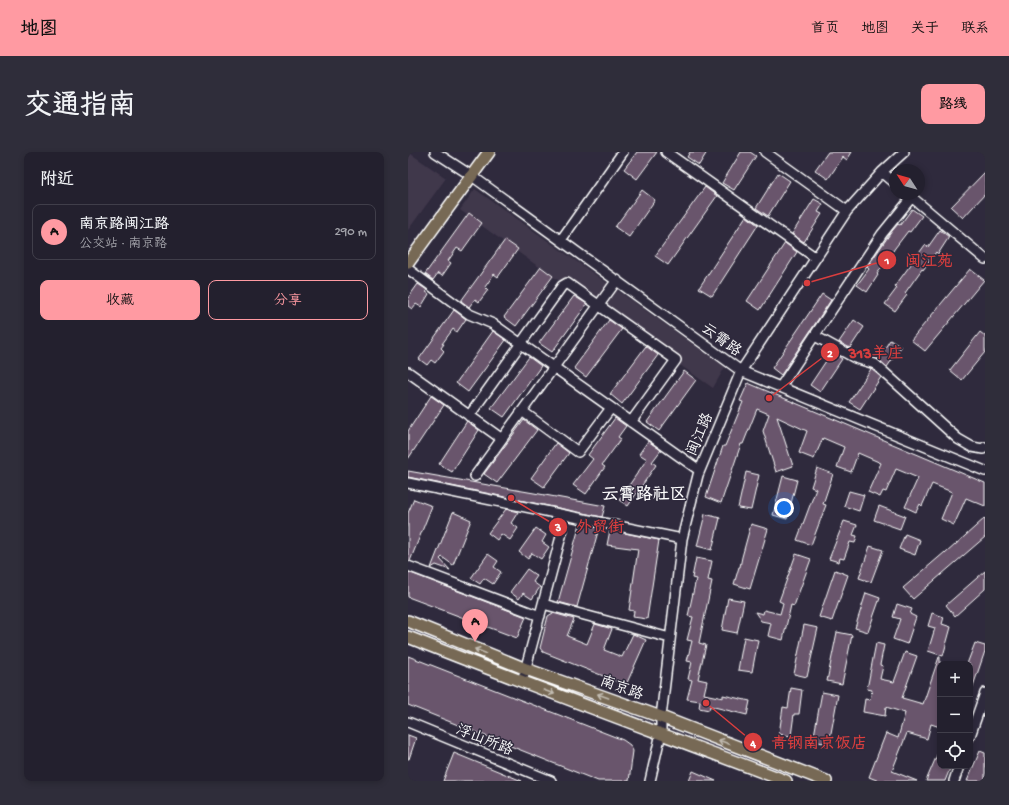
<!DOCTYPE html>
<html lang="zh">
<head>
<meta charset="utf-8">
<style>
  body { margin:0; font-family:"Gochi Hand","LXGW WenKai TC",sans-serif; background:#2f2d3a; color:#f1f3f6 }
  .controls { position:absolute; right:12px; bottom:12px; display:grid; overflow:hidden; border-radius:8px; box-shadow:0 2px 6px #0003 }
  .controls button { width:36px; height:36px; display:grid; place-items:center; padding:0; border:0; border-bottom:1px solid #403e4a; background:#23202e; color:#f1f3f6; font:20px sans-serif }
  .compass { position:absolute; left:481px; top:12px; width:36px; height:36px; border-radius:50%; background:#23202e; box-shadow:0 2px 6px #0003; rotate:306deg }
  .you { position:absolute; left:376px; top:356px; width:14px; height:14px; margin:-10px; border:3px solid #fff; border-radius:50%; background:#1a73e8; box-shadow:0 0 0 6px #1a73e833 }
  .badge { display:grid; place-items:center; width:26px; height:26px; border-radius:50%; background:#ff9aa2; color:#111; font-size:13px; font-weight:700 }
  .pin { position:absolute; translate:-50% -33px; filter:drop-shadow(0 1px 2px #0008) }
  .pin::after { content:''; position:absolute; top:21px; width:14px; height:12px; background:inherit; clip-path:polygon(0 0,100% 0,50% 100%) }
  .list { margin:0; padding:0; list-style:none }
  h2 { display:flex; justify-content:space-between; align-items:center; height:52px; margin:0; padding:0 16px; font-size:17px }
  h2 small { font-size:13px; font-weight:400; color:#a3a3aa }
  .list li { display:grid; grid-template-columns:26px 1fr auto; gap:12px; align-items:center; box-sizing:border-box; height:56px; margin:0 8px 8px; padding:0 8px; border:1px solid #403e4a; border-radius:8px }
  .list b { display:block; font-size:15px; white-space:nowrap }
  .list p { margin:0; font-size:13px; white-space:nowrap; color:#a3a3aa }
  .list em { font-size:13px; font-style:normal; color:#a3a3aa }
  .actions { display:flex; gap:8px; padding:12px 16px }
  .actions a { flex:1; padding:9px 0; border:1px solid #ff9aa2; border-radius:8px; text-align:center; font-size:14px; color:#ff9aa2 }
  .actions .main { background:#ff9aa2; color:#111 }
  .icon { flex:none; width:22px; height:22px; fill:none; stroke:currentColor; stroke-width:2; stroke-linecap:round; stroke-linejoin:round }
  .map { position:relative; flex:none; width:577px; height:629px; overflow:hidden; border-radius:8px }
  header { display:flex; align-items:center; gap:24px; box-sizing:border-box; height:56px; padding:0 20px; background:#ff9aa2; color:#111 }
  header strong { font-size:19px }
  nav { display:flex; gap:22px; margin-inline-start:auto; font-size:14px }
  .intro { display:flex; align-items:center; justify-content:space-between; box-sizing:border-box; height:96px; padding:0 24px }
  h1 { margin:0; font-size:28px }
  .button { padding:10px 18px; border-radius:8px; background:#ff9aa2; color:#111; font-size:14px; font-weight:700 }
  main { display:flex; gap:24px; padding:0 24px }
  aside { flex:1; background:#23202e; border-radius:8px; box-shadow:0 2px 6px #0003 }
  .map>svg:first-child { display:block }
  .built { fill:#40374b }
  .building { fill:#69556c; stroke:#fff }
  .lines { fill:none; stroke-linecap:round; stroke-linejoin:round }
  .minor-casing { stroke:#fff; stroke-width:12 }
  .major-casing { stroke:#fff; stroke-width:14 }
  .minor { stroke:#2f2a3d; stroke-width:9 }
  .major { stroke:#776954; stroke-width:11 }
  .oneway { stroke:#c2bcb2 }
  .labels { text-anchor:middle; stroke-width:3; stroke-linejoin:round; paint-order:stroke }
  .street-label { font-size:15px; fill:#fff; stroke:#2f2a3d }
  .quarter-label { font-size:17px; font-weight:bold; fill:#fff; stroke:#2f2a3d }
  .leader { fill:none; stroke:#da3e3e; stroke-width:1.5 }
  .callout-dot { fill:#da3e3e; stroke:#2f2a3d; stroke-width:1.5 }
  .mark-label { font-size:12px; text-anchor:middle; font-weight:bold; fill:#fff }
  .callout-label { font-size:16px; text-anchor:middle; font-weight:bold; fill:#da3e3e; stroke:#2f2a3d; stroke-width:3; stroke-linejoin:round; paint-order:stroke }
</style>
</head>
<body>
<header>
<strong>地图</strong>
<nav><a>首页</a><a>地图</a><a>关于</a><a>联系</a></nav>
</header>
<div class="intro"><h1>交通指南</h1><a class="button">路线</a></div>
<main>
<aside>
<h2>附近<small></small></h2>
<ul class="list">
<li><span class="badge">A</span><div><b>南京路闽江路</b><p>公交站 · 南京路</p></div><em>290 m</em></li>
</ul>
<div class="actions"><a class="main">收藏</a><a>分享</a></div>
</aside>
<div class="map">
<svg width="577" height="629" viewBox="0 0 577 629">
  <rect width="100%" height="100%" fill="#2f2a3d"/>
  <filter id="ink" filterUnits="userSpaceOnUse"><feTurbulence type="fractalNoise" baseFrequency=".025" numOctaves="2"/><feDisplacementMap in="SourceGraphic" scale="8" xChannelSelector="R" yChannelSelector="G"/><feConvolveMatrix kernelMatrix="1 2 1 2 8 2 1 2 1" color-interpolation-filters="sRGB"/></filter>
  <g filter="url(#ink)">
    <!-- built -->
    <path class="built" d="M0,0L38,26L0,78Z
      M67,37L317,215L305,236L121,108L52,58Z"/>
    <!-- building -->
    <path class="building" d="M229,0H249L229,27L216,17Z
      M282,0H299L291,13L279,5Z
      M333,0H342L348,4L326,38L314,31Z
      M420,0H444L439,8L435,5L420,27L407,18Z
      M577,20V42L555,66L543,55Z
      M370,21L382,29L360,64L348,56Z
      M297,35L309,44L260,113L247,104Z
      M234,38L247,48L221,85L207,75Z
      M406,47L415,52L410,60L414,62L396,90L384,82Z
      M504,57L514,64L502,80L500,79L487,96L469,122L470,123L459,140L449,133L461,117L459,115L484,79L490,72L492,73Z
      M61,61L74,71L54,99L49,96L40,109L43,111L34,124L30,121L25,128L17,122Z
      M338,64L350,73L304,144L291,136Z
      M532,78L541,85L530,102L528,100L515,118L514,117L497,141L499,143L487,159L477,152L489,136L487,134L517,93L520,95Z
      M97,88L110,97L90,125L86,122L77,135L80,138L71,150L67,147L61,155L53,149Z
      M377,91L389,100L352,158L339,149Z
      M133,115L145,124L108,174L96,165Z
      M562,117L576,128L517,199L503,188Z
      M10,132L19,138L18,140L21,142L13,155L8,152L4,157L0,154V146Z
      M414,142L423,148L373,223L364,216Z
      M166,144L179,152L144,200L131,191Z
      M46,158L58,167L49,180L45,177L34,192H36L33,196L36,199L27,211L23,208L19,213L11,207Z
      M201,168L214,177L178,225L166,216Z
      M446,168L456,175L442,196L431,190Z
      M85,179L98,188L60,240L48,231Z
      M572,180L577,184V200L554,228L542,218Z
      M482,188L493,195L479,215L470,207Z
      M238,194L250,203L214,252L202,242Z
      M424,200L434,207L412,240L402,233Z
      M121,205L133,214L96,265L83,256Z
      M463,217L473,225L452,257L441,250Z
      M276,219L288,228L251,279L239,270Z
      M340,231L577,331V354L558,346L546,373L533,367L544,340L524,332L514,354L512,352L508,360L497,355L510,326L488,317L478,340L475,339L472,345L460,340L473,311L450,301L443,320L429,315L436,295L415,286L406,307L391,301L399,279L369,265L385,314L368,320L355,279L361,262L349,257L335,292H333L313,351L298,345L315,294H317L335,250L332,249Z
      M23,244L36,253L0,307V279Z
      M207,266L218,274L210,285L213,287L194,313L197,315L178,342L165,333L185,307L180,303Z
      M116,268L129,278L89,331L76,322Z
      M59,269L71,278L44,320L31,312Z
      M240,289L253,298L244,310L248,313L220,354L211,348L239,307L231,302Z
      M148,291L161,301L136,335L123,326Z
      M409,316L425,322L415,352L418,353L403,393L389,388L408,337L403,335Z
      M0,319L126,341L197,354L194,365L0,325Z
      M338,320L351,323L343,358L330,356Z
      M375,324L389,328L379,367L365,363Z
      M441,339L456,343L451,359L436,354Z
      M6,347L24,354L2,409L0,408V361Z
      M471,354L497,364L492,377L466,368Z
      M98,357L110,360L103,371L110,376L102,388L93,382L89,388L80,381Z
      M45,360L63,368L45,413L34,405L32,407L42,418L28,413L23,416Z
      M297,362L312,366L304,398L289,394Z
      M577,366V385L505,447L495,436L537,400L538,401Z
      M436,369L449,373L445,383L449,384L447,391L442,390L436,407L432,406L431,410L421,407Z
      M172,372L191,376L169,455L150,450Z
      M343,372L360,377L342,437L326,432L331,415H332L334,405Z
      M128,376L138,383L134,390L141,395L133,407L124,401L120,407L111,400Z
      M202,378L251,388L239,467L225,465L226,459L221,458L230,397L199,393Z
      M497,382L512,388L507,403L491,397Z
      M462,394L475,398L463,430L451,426Z
      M80,402L90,409L86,415L93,420L85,432L76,426L72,432L63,426Z
      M388,402L403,407L386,454L383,453L375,488L360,484L363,471L353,469L347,460L355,462L356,458L372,462L375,451L371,449Z
      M288,406L304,409L300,428L304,429L291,491L298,493L290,527L299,529L296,542L315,546V543L342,549L339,563L302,554L301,558L291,556L292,549L279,547L284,528L280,527L284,510L279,509L284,489L279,488L285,465L280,464L288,427L284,426Z
      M119,417L129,424L125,430L132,435L124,447L115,441L111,447L102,440Z
      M427,418L440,423L424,469L411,465Z
      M577,419V437L547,464L538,453Z
      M0,420L118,465L109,486L0,445Z
      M458,441L472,446L460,480L447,476Z
      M320,446L336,449L329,481L314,478Z
      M489,452L504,457L502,462L508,465L499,492L485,487L492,467L485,465Z
      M145,461L166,467L159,484L179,492L187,472L204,477L196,498L214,505L225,482L238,488L218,533L135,500L132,496L140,464Z
      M524,461L536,465L534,472L543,475L535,504L520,499L527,476L520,474Z
      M396,473L410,476L399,525L386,522Z
      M429,480L444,483L434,532L419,529Z
      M336,485L350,488L344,520L330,518Z
      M468,491L476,493L472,513L475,514L472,527L486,530L497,500L509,504L494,546L515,552L531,505H532V575L523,572L519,587L499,581L484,619L509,629H471L461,625L478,581L490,586L497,561L478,555L477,564L455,560L457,547L462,548L464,538L459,537Z
      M567,491L577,494V499L563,540H562V512H559Z
      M0,504L215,588L222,593L225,599L221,629H190L0,553Z
      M383,536L394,538L391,562H386L383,584L371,582L375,555L380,556Z
      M414,540L430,543L421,592L405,589Z
      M0,583L8,586L1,607H0Z
      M532,596V614H543L537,629H518Z
      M572,599L577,601V629H559Z
      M46,601L114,629H35Z
      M285,619L308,629H281Z"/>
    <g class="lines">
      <!-- minor casing -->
      <g class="minor-casing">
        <path id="minor" d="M27,0L64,24L333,219L577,319
          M258,0L408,106
          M357,0L439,59
          M474,20L487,31
          M500,42L577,107
          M153,88L215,0
          M0,117L61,162L85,172L291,318
          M407,184L447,206L467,212L550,287L564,295L575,297L577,295
          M0,220L94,287
          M373,234L474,82L504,45
          M114,259L170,300L203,256
          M61,264L154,134L159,131L268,208L223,270
          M67,324L209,128
          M0,331L274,387
          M0,414L132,464
          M135,452L262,486
          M114,530L155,377
          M0,570L143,629
          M562,584L577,541
          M242,629L253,581V565L274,387L290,323L333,219L439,59L474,20L496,0
          M546,629L551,614"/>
      </g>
      <!-- major casing -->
      <g class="major-casing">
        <path id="major" d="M0,111L81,0
          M0,469L118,517L253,565L418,629
          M0,485C125,535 252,581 378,629"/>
      </g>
      <!-- minor -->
      <use href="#minor" class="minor"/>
      <!-- major -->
      <use href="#major" class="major"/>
    </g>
    <!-- one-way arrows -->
    <defs><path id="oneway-shaft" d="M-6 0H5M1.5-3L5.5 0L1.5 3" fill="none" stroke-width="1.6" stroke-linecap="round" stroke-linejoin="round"/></defs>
    <g class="oneway">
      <use href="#oneway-shaft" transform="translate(72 499) rotate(-158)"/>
      <use href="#oneway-shaft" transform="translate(141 540) rotate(20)"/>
      <use href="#oneway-shaft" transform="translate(195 544) rotate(-160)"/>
      <use href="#oneway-shaft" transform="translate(316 590) rotate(-159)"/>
    </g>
  </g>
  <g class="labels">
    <!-- street labels -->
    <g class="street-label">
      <text transform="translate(314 187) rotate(36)" y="5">云霄路</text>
      <text transform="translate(291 282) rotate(-67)" y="5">闽江路</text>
      <text transform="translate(214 535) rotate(20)" y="5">南京路</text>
      <text transform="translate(77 587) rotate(22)" y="5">浮山所路</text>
    </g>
    <!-- quarter labels -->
    <g class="quarter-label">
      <text x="236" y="347">云霄路社区</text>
    </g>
  </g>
  <!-- callouts -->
  <path class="leader" d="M399 131L479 108M361 246L422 200M103 346L150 375M298 551L345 590"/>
  <g class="callout-dot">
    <circle cx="399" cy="131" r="4"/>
    <circle cx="361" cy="246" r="4"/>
    <circle cx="103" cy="346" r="4"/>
    <circle cx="298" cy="551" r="4"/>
    <circle cx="479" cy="108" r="10"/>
    <circle cx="422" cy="200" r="10"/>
    <circle cx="150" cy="375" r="10"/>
    <circle cx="345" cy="590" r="10"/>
  </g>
  <g class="mark-label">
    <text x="479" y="112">1</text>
    <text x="422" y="205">2</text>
    <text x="150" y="379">3</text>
    <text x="345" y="595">4</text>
  </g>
  <g class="callout-label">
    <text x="521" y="114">闽江苑</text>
    <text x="468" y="206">313羊庄</text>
    <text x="192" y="380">外贸街</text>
    <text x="411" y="596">青钢南京饭店</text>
  </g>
</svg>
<div class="controls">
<button>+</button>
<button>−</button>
<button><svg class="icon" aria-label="locate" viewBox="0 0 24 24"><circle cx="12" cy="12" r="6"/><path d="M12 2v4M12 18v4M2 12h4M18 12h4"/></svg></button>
</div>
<svg class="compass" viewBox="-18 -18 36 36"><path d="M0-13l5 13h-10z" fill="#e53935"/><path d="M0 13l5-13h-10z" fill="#a3a3aa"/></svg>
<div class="you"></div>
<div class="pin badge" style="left:67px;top:490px">A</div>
</div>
</main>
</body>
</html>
